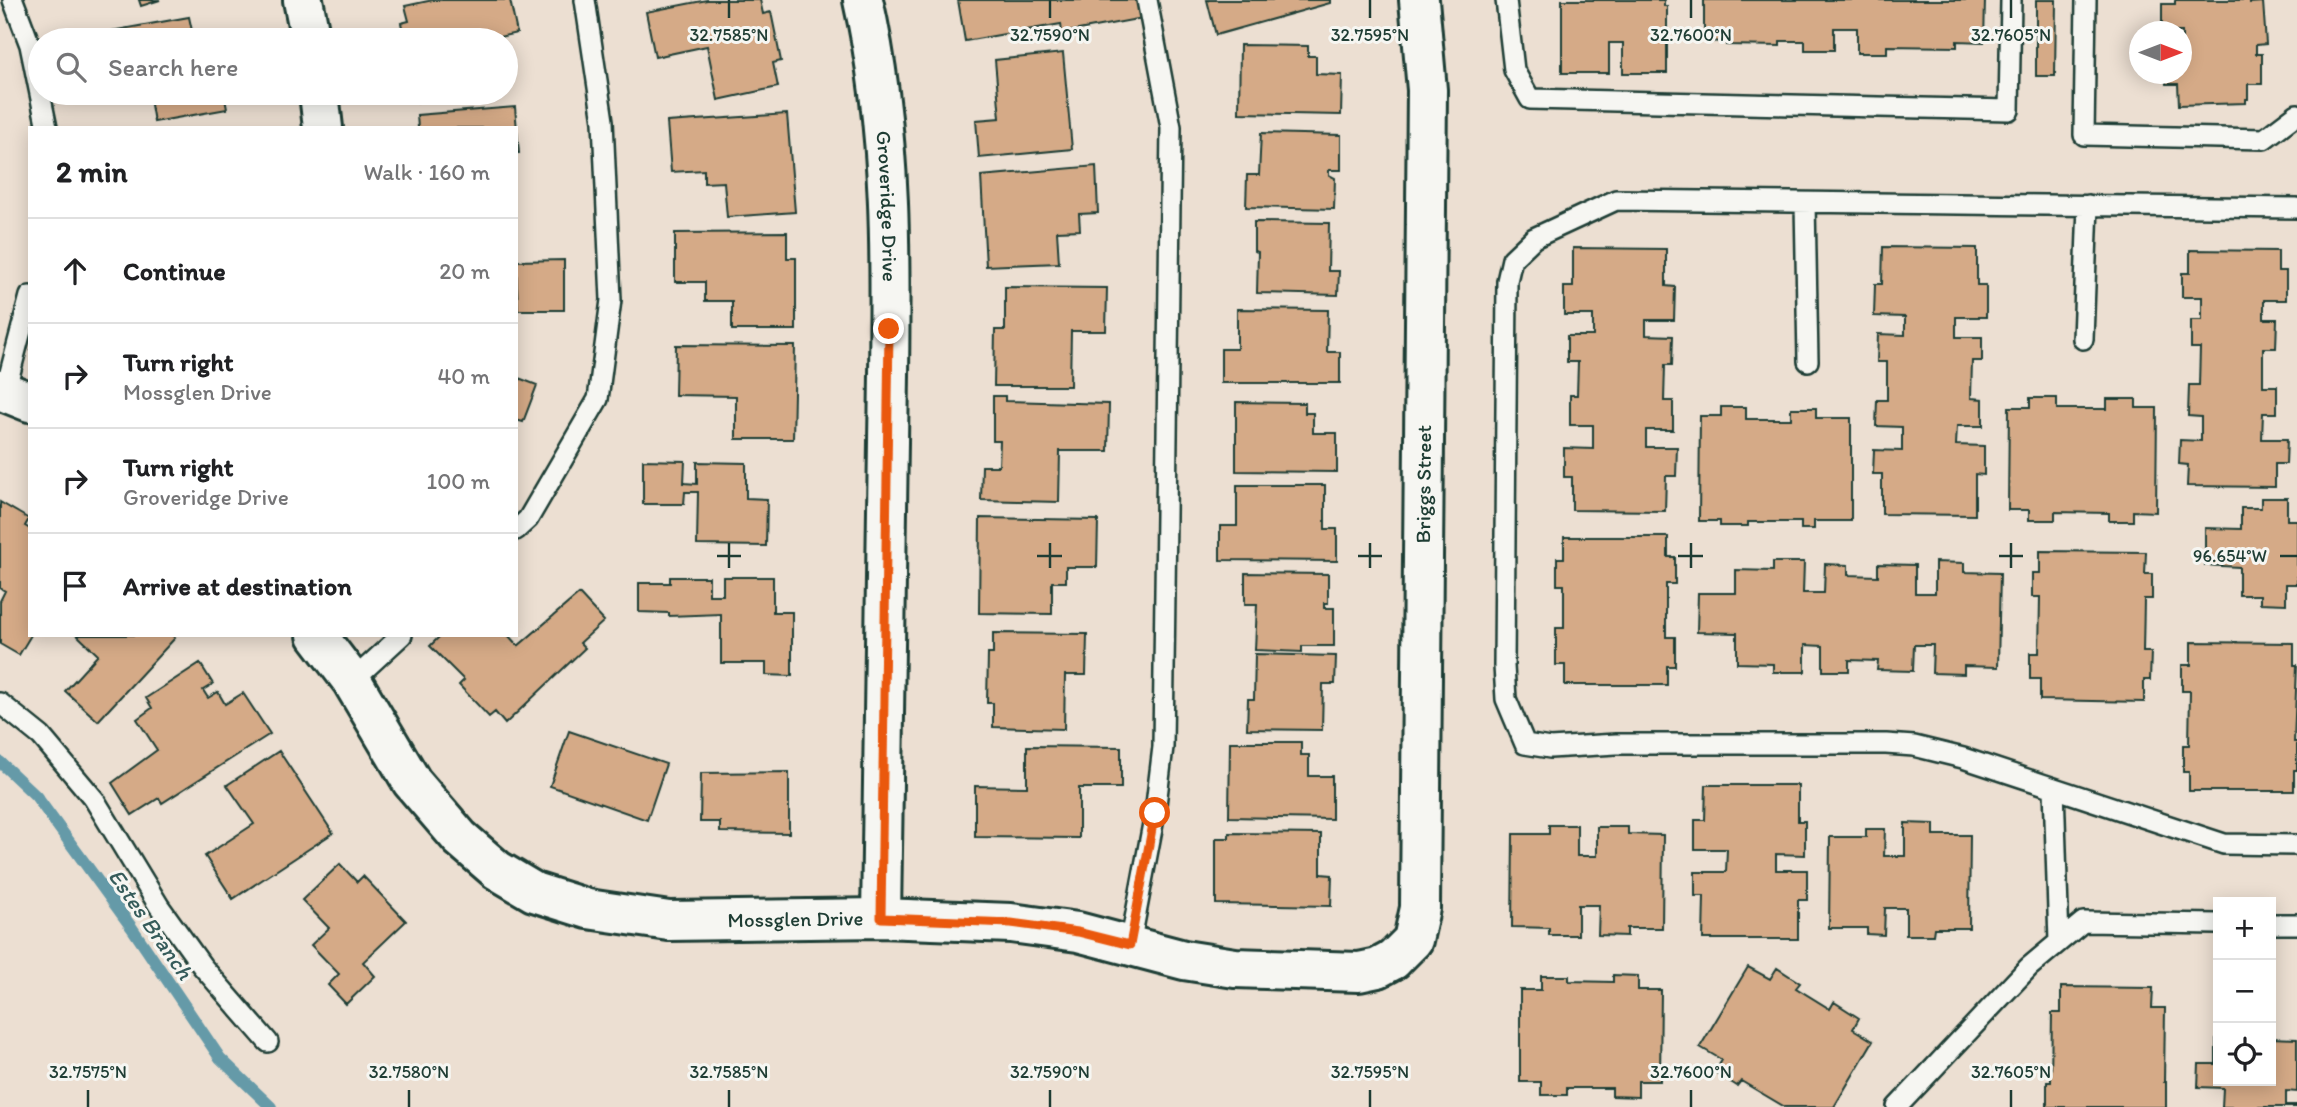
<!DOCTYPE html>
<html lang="en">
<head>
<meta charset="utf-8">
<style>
  body { margin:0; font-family:Itim,sans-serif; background:#f2f2f2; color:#202124 }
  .controls { position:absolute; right:21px; bottom:21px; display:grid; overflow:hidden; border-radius:0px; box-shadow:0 4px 18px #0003 }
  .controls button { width:63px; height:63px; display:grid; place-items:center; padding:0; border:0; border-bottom:2px solid #e0e0e0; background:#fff; color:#202124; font:35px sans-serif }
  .compass { position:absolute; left:2129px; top:21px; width:63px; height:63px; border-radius:50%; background:#fff; box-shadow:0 4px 18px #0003; rotate:90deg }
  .stop { position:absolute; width:21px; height:21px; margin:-16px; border:5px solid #ea580c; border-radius:50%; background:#fff }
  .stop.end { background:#ea580c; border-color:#fff; box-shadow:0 2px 7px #0008 }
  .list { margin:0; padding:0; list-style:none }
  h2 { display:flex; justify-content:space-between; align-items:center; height:91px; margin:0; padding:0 28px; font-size:30px }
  h2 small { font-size:23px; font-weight:400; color:#757577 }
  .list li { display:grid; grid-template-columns:46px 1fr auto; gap:21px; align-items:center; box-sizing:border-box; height:105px; padding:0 28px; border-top:2px solid #e0e0e0 }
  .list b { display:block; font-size:26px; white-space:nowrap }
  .list p { margin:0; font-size:23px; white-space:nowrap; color:#757577 }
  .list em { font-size:23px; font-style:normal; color:#757577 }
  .icon { flex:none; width:38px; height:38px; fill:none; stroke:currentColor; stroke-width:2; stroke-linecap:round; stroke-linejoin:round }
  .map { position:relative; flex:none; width:2297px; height:1107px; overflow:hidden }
  .search { position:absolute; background:#fff; box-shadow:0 4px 18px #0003; left:28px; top:28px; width:490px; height:77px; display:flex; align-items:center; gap:18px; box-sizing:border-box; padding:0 24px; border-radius:38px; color:#757577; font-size:26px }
  .panel { position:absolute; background:#fff; box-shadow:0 4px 18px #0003; left:28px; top:126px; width:490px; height:511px; border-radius:0px }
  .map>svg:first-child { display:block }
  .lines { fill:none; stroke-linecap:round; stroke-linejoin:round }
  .stream { stroke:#659aa8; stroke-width:12 }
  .building { fill:#d5aa87; stroke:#1f3d34; stroke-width:2 }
  .service-casing { stroke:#1f3d34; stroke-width:24 }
  .minor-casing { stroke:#1f3d34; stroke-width:44 }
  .tertiary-casing { stroke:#1f3d34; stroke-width:44 }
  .service { stroke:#f6f6f2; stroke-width:19 }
  .minor { stroke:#f6f6f2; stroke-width:38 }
  .tertiary { stroke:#f6f6f2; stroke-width:38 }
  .route { stroke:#ea580c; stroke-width:9 }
  .ticks { fill:none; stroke:#1f3d34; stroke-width:2.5 }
  .labels { text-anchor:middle; stroke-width:6; stroke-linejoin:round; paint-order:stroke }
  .street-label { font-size:21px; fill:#1f3d34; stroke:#f6f6f2 }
  .water-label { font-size:23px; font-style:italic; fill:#365c5b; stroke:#f6f6f2 }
  .ticks-label { font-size:18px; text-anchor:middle; fill:#1f3d34; stroke:#f6f6f2; stroke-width:6; stroke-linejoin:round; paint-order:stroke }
</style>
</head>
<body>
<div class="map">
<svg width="2297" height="1107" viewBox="0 0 2297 1107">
  <rect width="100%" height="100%" fill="#ecdfd2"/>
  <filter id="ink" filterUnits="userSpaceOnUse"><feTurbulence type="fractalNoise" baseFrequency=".0143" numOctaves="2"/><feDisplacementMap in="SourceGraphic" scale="14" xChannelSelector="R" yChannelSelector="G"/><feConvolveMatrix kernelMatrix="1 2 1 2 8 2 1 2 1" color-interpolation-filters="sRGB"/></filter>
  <g filter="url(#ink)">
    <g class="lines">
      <!-- stream -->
      <path class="stream" d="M0,762L36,796L132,928L220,1058L271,1107"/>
    </g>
    <!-- building -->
    <path class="building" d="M139,0H160L141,6Z
      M433,0H510L517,33L486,40H405L401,23L409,21L405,6Z
      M707,0H760L763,14L771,12L781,61L773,63L778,87L718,100L707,46L655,57L646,12Z
      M958,0H1140L1143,18L1062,33L1061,24L965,41Z
      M1207,0H1330V3L1216,35Z
      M1562,0H1664V6H1667V73H1623V43H1609V73H1562Z
      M1704,0H1985L1984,42L1957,41V47L1887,46V53H1857V28H1834V50H1805V41H1780V46L1726,45V42L1704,41Z
      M2036,0H2056L2055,76H2036Z
      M2175,0H2250V3L2263,2L2266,44L2256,45V54H2262V84H2248V99H2246V103L2179,105L2178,84H2166V78H2162V74H2182V32H2165V27H2162V4H2175Z
      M189,17L194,40H90L89,35Z
      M1240,45L1308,46V56H1316V74L1342,75L1341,115L1239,113Z
      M1063,53L1072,149L979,158L976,120L1000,118L995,60Z
      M149,93H224L227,109L154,122Z
      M416,93H459L418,102Z
      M515,107L519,153H516V128H418L417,115Z
      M787,114L795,212L727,217L724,182L704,183V170L671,172L667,122Z
      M1261,133L1341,135V170H1329V175L1335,178L1334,209L1246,207L1247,175H1259Z
      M1096,166L1098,213L1079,214L1080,230L1057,231L1059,263L986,266L981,176Z
      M1254,222L1329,223L1328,271H1339L1338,295L1257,293L1258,252L1254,251Z
      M787,232V258H796V330H732V301H705V282H675V233Z
      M1883,247L1977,248V285H1986V317H1956V337H1982V361H1972L1971,398L1983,399V426H1957L1956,445L1984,446V475L1975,474V515L1882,514V474H1873L1874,450L1902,451V427L1876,426L1877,400H1887V362H1877L1878,334L1905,335V317L1874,316L1875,284H1882Z
      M1573,248L1666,249V286L1675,287L1674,320H1646V335L1673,336L1672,365H1665L1664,401H1673V430H1646V447H1677L1676,476H1666L1665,511L1572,510V477H1564V448L1593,449V425H1570V395H1577L1578,362H1567V336H1593V315H1564V287H1573Z
      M2190,250L2278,251V271H2286V300H2264V319H2277L2276,348H2263V386H2277V413H2263L2262,439H2287L2286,464H2275V487L2187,486L2188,465L2179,464L2180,440L2201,441V417L2188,416L2189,385H2199L2200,348H2191V320H2202V297H2182V273H2190Z
      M564,260V310H518L516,261Z
      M1005,287L1107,288L1106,331H1071L1070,386H994L995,330H1005Z
      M1237,309L1328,310L1327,352H1340V383H1221V349H1237Z
      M676,345L795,346L793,439H736V396L675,395Z
      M516,377L537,385L523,422L516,420Z
      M993,396H1005V401L1109,404L1108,451H1060L1059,502L981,500L982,466H999L1000,441H993Z
      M2030,398H2057V409H2107V399H2136V408H2157L2156,512L2133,511V521H2109V513L2055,512V520H2029V510H2008L2009,407H2030Z
      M1236,402L1305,403V413H1313V433H1337V472L1236,471Z
      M1721,407H1746V419H1791V408H1816V418H1851V521H1814V529H1801V522H1748V526H1720V521H1699L1700,416H1721Z
      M643,460L685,461L684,483L697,484V462L746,463V498L767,499L766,546L697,545L698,492H685L684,504H643Z
      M1237,485H1325V529H1337V561L1220,560V526H1237Z
      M2261,498H2287V520H2297V584H2286V604L2260,603V595H2239V567L2205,565V528L2241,529V508H2261Z
      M0,502L29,519L25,526L30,529L31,635L19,655L0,644V601L5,591L0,588Z
      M980,518L1098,520L1097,567H1066V582H1052V614L979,613Z
      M1564,537H1668V557H1675V584H1666V637H1675V666H1667V685H1565V665H1556V628H1564V585H1557V558H1564Z
      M2040,551L2146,552L2145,574H2152V599H2144L2143,652H2151L2150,680H2144V702L2040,700V679H2030V653H2039L2040,597H2032V573H2040Z
      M1773,562H1804L1803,593H1824L1825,564L1848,565V575L1878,576V564L1915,565V593H1935V562L1964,563V572L2000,573L1998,667L1964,666V674L1932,673L1933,645H1914L1913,671L1877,670L1878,661L1849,660V671H1823V646L1805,645V672H1773V664L1737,663V633L1697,632L1698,593H1736V570L1773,571Z
      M1245,573L1328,574V603H1324V608H1334V646H1302V652L1255,650L1257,604H1245Z
      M670,577H709V595H723V577H773V612H792V676L766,675V663H721V614L669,616V613L639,612V583H670Z
      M579,594L604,621L580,643L585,648L505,724L495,712L489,717L459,685L464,680L430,646L441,635H508L518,646Z
      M993,633L1087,634L1086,675H1065L1064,729L993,727V703H987L988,654H993Z
      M77,635H172L175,638L98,721L65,691L98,655Z
      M2191,642L2294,643V665H2297L2294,742H2297V770H2294V791H2189V772H2183V745H2189L2190,691H2182V665H2191Z
      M1255,654L1336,656L1335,684H1323L1322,730L1247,729L1248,699H1254Z
      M200,663L213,684L203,690L208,698L218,692L225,704L243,693L270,734L162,803L159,798L132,815L112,783L157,750L137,719L152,708L146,698Z
      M569,731L666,764L647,820L550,786Z
      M1230,742H1301V755H1309V776H1332V819L1229,817Z
      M1027,746L1121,747V788H1079V838L975,837V786L1027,787Z
      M279,751L333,833L233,899L205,856L254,824L227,785Z
      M789,772V833L720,832V822H700L701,773Z
      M1706,785H1798V821H1805V855L1776,854V870H1807V900H1798V939H1703L1704,896H1695V872H1726L1727,849H1695V820H1705Z
      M1905,823L1934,824V835H1970L1969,928H1934L1933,935H1906V908H1885L1884,935L1867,934V928H1829L1830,837H1866V829H1885L1884,856H1905Z
      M1549,825H1577V856H1597V827H1628V834L1663,835L1662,928H1627V936L1598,935L1599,905H1578V935H1549V928L1512,927L1513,834H1549Z
      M1229,833L1321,834V874L1332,875L1331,906L1216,904V838H1229Z
      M340,864L357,882L363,876L406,921L363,962L375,976L346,1004L328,985L339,974L311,945L329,928L302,900Z
      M1748,967L1770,979L1777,968L1800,983L1796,988L1830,1009L1834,1002L1859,1018L1853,1029L1873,1041L1834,1107H1785L1741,1081L1737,1086L1715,1072L1722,1060L1700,1047Z
      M1613,975L1638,976V990H1661L1660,1081H1638V1097L1612,1096V1088H1567V1095H1541V1082H1520V990H1541V976H1569V981L1613,982Z
      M2061,987L2153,988L2152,1008H2165L2164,1082H2166V1107H2047V1082H2051L2052,1013H2061Z
      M2216,1037H2218V1081H2271V1038L2297,1039V1092L2286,1091V1105H2297V1107H2222L2223,1088L2198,1087L2199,1064H2216Z"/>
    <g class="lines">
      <!-- service casing -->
      <g class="service-casing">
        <path id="service" d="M13,0L30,45L47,128
          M1506,0L1514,70L1530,99L2009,110L2011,0
          M2086,0L2084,135L2264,139L2297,114
          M1805,203L1808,361
          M2297,208L1616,200L1534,238L1512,259L1507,281L1504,666L1506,699L1525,744L1550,748L1616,744H1886L1914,746L1963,758L2224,844L2297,845
          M2083,339L2088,205
          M5,392L30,296
          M516,530L528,519L598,399L611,300L603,121L585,0
          M352,681L402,635
          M0,703L41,736L94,799L159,906L202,966L268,1042
          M2054,788L2059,942
          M2271,924H2297
          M1130,945L1155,813L1163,747L1171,127L1147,0
          M1897,1107L2029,967L2083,922L2218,924"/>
      </g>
      <!-- minor casing -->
      <g class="minor-casing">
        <g id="minor">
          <path d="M303,0L311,40"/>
          <path id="s1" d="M863,0C896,145 890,295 888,442C886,601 883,759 881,918"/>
          <path d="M319,93L323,128"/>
          <path d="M0,390L30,402"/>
          <path id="s2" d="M317,635L352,681L412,782L460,838L497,870L534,892L588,909L669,921L881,918L1011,923L1078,932L1184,960L1235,968L1359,972L1378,968L1393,960"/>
        </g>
      </g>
      <!-- tertiary casing -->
      <g class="tertiary-casing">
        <g id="tertiary">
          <path id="s3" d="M1393,960L1413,940L1420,908L1427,90L1419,0"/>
        </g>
      </g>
      <!-- service -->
      <use href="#service" class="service"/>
      <!-- minor -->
      <use href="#minor" class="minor"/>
      <!-- tertiary -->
      <use href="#tertiary" class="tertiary"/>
    </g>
  </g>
  <g class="lines" filter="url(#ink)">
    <!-- route -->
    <path class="route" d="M889,329L881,918L1011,923L1078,932L1130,945L1155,813"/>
  </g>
  <!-- ticks -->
  <path class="ticks" d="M729,0V18M1050,0V18M1370,0V18M1691,0V18M2011,0V18M729,543V568M1050,543V568M1370,543V568M1691,543V568M2011,543V568M717,556H741M1037,556H1062M1358,556H1382M1678,556H1703M1999,556H2023M2280,556H2297M88,1090V1107M409,1090V1107M729,1090V1107M1050,1090V1107M1370,1090V1107M1691,1090V1107M2011,1090V1107"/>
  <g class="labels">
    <!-- street labels -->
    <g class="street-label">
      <text dy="7" stroke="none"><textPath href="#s1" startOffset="208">Groveridge Drive</textPath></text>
      <text dy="7" stroke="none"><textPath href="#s3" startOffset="485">Briggs Street</textPath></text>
      <text dy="7" stroke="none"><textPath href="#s2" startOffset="606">Mossglen Drive</textPath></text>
    </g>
    <!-- water labels -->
    <g class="water-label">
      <text transform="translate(151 924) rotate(55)" y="8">Estes Branch</text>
    </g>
  </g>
  <g class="ticks-label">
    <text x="729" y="41">32.7585°N</text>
    <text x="1050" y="41">32.7590°N</text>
    <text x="1370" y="41">32.7595°N</text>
    <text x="1691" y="41">32.7600°N</text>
    <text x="2011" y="41">32.7605°N</text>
    <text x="2230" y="562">96.654°W</text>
    <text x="88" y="1078">32.7575°N</text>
    <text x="409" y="1078">32.7580°N</text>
    <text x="729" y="1078">32.7585°N</text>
    <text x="1050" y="1078">32.7590°N</text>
    <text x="1370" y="1078">32.7595°N</text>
    <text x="1691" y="1078">32.7600°N</text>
    <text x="2011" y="1078">32.7605°N</text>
  </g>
</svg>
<div class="controls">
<button>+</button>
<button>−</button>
<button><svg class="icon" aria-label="locate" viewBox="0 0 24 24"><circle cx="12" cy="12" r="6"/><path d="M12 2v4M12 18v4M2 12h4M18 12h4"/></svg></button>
</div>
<svg class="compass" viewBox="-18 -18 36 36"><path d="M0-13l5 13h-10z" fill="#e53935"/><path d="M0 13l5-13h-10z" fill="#757577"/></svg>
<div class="stop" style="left:1155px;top:813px"></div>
<div class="stop end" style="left:889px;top:329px"></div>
<div class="search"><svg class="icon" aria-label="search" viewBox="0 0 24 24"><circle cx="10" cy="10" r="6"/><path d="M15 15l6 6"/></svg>Search here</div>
<section class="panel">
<h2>2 min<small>Walk · 160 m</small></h2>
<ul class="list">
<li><svg class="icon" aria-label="ahead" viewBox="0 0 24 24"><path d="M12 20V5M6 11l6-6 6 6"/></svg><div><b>Continue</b></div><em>20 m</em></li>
<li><svg class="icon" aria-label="right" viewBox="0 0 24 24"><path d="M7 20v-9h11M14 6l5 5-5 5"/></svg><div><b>Turn right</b><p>Mossglen Drive</p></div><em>40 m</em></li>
<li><svg class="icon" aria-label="right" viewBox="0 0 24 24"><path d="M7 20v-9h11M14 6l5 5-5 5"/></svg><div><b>Turn right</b><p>Groveridge Drive</p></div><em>100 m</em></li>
<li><svg class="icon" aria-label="arrive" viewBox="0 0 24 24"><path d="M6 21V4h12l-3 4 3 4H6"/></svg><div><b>Arrive at destination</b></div></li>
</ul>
</section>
</div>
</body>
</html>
